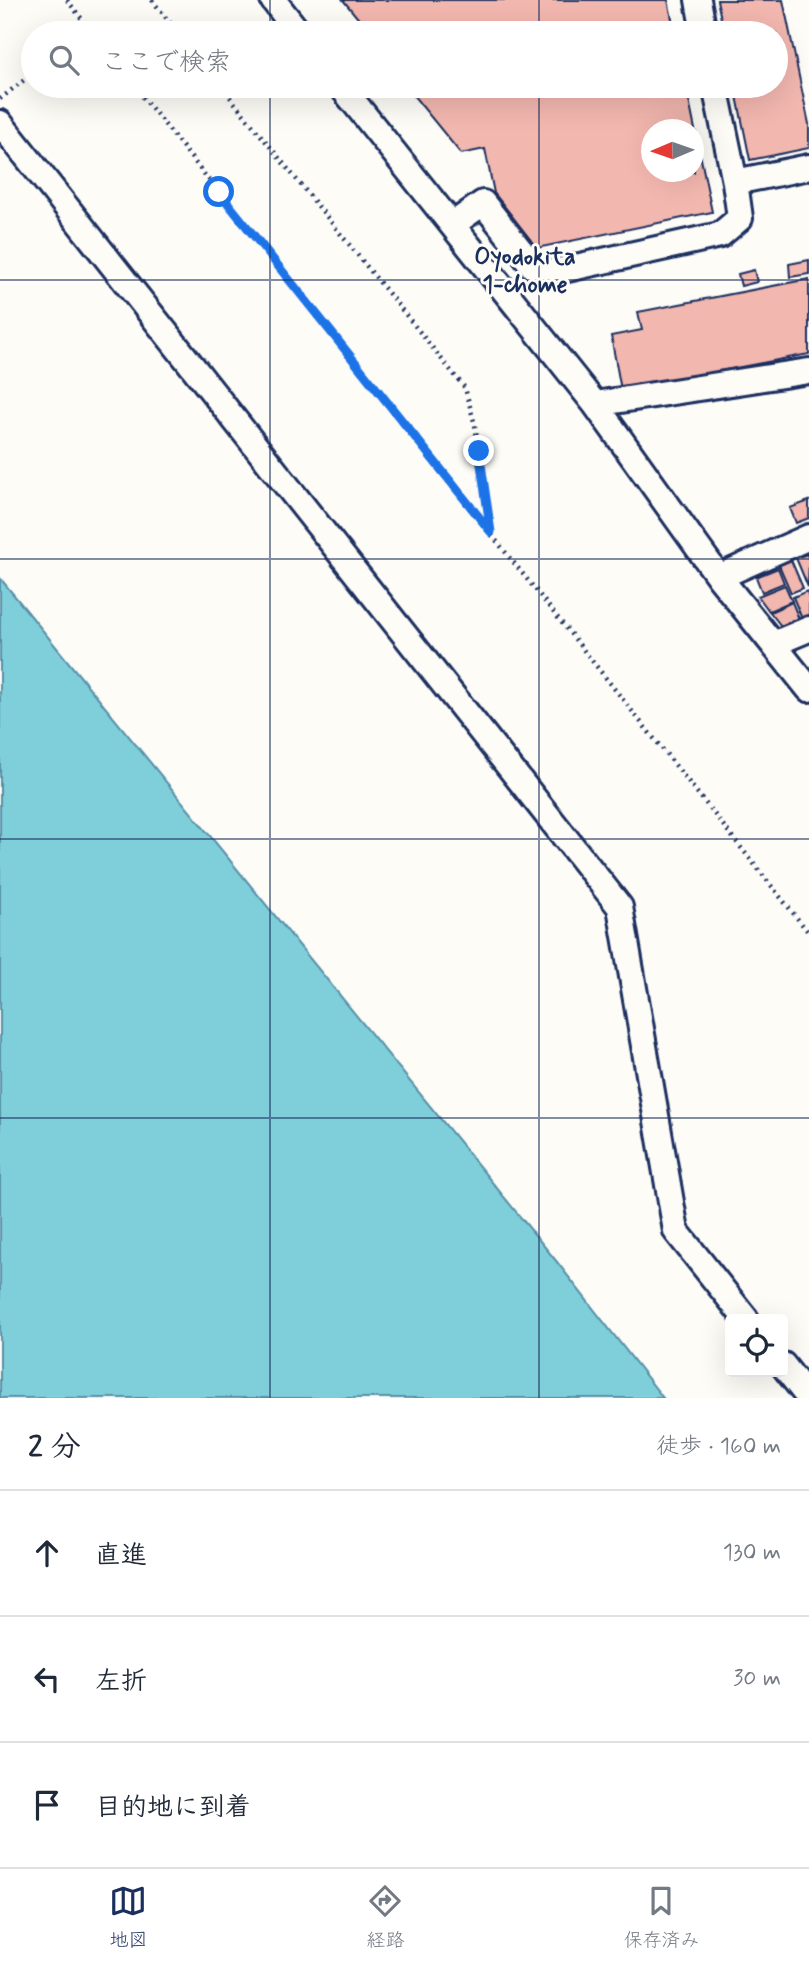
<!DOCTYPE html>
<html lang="ja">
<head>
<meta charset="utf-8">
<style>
  body { margin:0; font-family:Mynerve,"Klee One",sans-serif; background:#f6f6f7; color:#1f2937 }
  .controls { position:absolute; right:21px; bottom:21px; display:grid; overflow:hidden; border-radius:7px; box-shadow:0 7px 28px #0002 }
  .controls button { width:63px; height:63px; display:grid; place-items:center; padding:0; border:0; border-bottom:2px solid #e0e1e3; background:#fff; color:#1f2937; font:35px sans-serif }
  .compass { position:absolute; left:641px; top:119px; width:63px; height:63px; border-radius:50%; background:#fff; box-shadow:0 7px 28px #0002; rotate:268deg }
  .stop { position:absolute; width:21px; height:21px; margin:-16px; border:5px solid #1a73e8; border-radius:50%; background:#fff }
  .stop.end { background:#1a73e8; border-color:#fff; box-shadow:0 2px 7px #0008 }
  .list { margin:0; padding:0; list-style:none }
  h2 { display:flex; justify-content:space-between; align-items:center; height:91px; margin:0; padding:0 28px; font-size:30px }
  h2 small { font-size:23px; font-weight:400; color:#747a83 }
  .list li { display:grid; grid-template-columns:46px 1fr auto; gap:21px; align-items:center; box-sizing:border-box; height:126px; padding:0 28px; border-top:2px solid #e0e1e3 }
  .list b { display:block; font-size:26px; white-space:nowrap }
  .list em { font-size:23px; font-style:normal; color:#747a83 }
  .icon { flex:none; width:38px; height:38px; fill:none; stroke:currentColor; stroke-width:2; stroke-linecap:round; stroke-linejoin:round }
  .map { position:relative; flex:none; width:809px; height:1398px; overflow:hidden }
  .search { position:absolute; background:#fff; box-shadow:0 7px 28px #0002; left:21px; right:21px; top:21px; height:77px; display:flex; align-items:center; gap:18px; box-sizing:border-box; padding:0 24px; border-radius:38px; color:#747a83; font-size:26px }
  .sheet { height:469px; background:#fff }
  nav { display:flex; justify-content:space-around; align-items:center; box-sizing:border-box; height:98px; border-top:2px solid #e0e1e3; background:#fff; font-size:19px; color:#747a83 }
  nav a { display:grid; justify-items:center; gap:4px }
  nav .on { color:#1b2f5e }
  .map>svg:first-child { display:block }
  .water { fill:#7fcfda; stroke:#578fa8; stroke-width:2 }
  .building { fill:#f2b7af; stroke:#1b2f5e; stroke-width:2; fill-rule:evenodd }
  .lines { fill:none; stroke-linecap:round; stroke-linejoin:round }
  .minor-casing { stroke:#1b2f5e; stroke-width:30 }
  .path { stroke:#1b2f5e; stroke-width:4.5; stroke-dasharray:2 5; stroke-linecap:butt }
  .minor { stroke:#fdfcf7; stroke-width:24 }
  .route { stroke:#1a73e8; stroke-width:9 }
  .grid { fill:none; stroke:#1b2f5e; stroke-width:2; stroke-opacity:0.55 }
  .labels { text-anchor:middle; stroke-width:6; stroke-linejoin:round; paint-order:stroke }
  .neighbourhood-label { font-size:24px; font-weight:bold; fill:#1b2f5e; stroke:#fdfcf7 }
</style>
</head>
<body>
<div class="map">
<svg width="809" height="1398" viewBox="0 0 809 1398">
  <rect width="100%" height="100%" fill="#fdfcf7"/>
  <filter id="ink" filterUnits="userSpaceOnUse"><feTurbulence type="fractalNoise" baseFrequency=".0143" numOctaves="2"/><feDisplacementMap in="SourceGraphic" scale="14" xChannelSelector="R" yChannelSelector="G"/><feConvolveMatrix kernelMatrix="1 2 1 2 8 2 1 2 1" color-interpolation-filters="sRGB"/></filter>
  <g filter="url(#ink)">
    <!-- water -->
    <path class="water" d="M0,578L557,1262L663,1398H0Z"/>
    <!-- building -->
    <path class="building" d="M343,0H668L675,33H370Z
      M717,0H783L809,124V148L750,160L735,86H776V33H724Z
      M411,86H686L712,212L537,248L494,193L485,149L461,154L413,95ZM652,130H694V172H652Z
      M809,260V274L790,277L789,264Z
      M754,270L757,282L741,286L738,274Z
      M809,279V354L621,390L611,336L642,330L638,312Z
      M809,501V518L796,523L790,508Z
      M807,554L809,560L808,587L796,558Z
      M791,560L803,588L791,593L779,565Z
      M778,568L784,583L762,592L756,577Z
      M785,585L792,601L769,611L758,596Z
      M807,591L809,598V619L807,620L806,617L802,619L793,597Z
      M792,602L801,624L790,629L786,624L781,626L770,612Z"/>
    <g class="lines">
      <!-- minor casing -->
      <g class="minor-casing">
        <path id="minor" d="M273,0L299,33
          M698,0L704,33
          M341,86L595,404L719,577L809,689
          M0,123L620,907L676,1231L746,1319
          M735,182L809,167
          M452,225L483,203L540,275L720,235L740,218L735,182L715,86
          M595,404L809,371
          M719,577L809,537
          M773,644L809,629
          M783,1365L809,1398"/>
      </g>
      <!-- path -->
      <path class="path" d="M67,0L93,33
        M152,0L178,33
        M79,33L87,26
        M134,86L809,933
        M221,86L465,388L475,425L491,532
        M0,99L33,73"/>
      <!-- minor -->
      <use href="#minor" class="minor"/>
    </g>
  </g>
  <g class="lines" filter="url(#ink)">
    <!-- route -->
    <path class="route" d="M219,192L491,532L479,451"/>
  </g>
  <!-- grid -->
  <path class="grid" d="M270,0V33M539,0V33M270,86V1398M539,86V1398M0,280H809M0,559H809M0,839H809M0,1118H809"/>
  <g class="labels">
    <!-- neighbourhood labels -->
    <g class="neighbourhood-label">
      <text x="525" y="264">Oyodokita<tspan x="525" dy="28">1-chome</tspan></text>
    </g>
  </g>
</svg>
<div class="controls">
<button><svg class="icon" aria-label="locate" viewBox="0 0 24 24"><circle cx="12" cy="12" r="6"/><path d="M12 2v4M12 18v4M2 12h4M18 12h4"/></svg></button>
</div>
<svg class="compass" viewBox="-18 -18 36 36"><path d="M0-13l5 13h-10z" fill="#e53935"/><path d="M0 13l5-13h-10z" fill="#747a83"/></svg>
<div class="stop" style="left:219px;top:192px"></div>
<div class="stop end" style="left:479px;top:451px"></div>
<div class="search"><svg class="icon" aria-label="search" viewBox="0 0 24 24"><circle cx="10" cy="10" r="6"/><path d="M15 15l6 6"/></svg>ここで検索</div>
</div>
<section class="sheet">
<h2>2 分<small>徒歩 · 160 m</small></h2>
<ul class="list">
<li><svg class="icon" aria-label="ahead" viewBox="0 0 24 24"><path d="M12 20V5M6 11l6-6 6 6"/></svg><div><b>直進</b></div><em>130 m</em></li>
<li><svg class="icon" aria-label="left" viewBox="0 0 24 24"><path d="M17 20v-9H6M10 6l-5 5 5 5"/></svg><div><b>左折</b></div><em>30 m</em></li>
<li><svg class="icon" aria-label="arrive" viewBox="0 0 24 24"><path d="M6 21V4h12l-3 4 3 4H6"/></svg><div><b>目的地に到着</b></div></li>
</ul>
</section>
<nav>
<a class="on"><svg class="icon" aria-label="map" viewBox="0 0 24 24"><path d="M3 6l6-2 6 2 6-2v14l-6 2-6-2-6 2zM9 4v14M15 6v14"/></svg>地図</a>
<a><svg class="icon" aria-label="directions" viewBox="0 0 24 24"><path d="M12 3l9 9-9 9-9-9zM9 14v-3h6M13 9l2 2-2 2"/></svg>経路</a>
<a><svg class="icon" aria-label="saved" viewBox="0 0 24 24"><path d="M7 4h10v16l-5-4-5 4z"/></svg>保存済み</a>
</nav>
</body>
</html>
